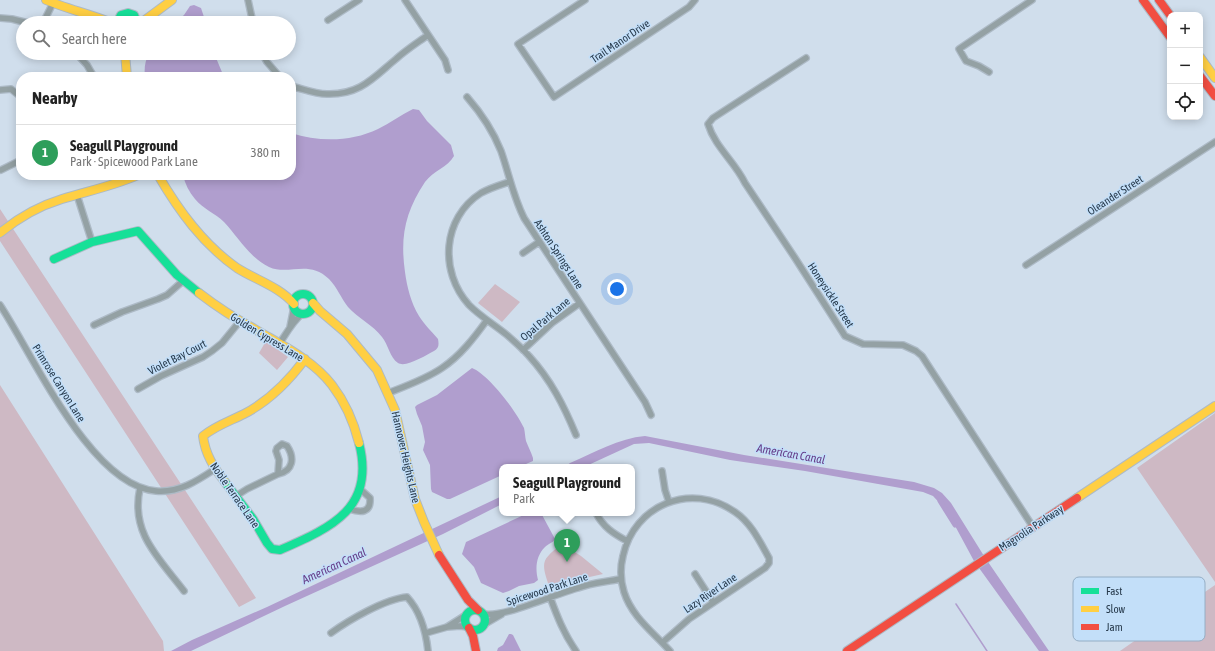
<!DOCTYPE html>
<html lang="en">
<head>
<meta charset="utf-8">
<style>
  body { margin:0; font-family:"Asap Condensed",sans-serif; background:#f2f2f2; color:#222 }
  .controls { position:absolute; right:12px; top:12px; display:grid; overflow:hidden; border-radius:8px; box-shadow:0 2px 10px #0003 }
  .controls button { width:36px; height:36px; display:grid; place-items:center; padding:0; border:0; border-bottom:1px solid #e0e0e0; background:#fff; color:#222; font:20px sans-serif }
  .you { position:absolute; left:617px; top:289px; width:14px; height:14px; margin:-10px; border:3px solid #fff; border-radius:50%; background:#1a73e8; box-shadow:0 0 0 6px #1a73e833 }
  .badge { display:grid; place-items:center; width:26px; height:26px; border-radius:50%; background:#1a73e8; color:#fff; font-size:13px; font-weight:700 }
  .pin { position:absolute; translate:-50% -33px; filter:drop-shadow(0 1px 2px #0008) }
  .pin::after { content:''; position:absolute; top:21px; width:14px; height:12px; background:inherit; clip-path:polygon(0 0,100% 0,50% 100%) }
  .popup { position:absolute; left:499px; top:464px; width:136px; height:52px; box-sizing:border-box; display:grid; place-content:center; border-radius:8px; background:#fff; filter:drop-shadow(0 1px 3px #0005); font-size:13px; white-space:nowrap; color:#767676 }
  .popup b { font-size:15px; color:#222 }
  .popup::after { content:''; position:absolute; left:50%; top:100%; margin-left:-8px; border:8px solid transparent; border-top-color:#fff }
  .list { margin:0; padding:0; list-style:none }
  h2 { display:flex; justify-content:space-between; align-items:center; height:52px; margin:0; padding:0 16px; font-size:17px }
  h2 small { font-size:13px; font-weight:400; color:#767676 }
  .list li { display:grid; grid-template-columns:26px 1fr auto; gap:12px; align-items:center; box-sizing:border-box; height:56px; padding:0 16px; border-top:1px solid #e0e0e0 }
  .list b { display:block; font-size:15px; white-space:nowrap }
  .list p { margin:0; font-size:13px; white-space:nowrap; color:#767676 }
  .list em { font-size:13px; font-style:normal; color:#767676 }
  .icon { flex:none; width:22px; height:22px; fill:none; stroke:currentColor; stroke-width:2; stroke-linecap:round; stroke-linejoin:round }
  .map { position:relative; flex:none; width:1215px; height:651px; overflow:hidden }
  .search { position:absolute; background:#fff; box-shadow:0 2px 10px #0003; left:16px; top:16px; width:280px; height:44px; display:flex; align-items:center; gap:10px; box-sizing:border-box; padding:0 14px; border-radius:22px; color:#767676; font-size:15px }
  .panel { position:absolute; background:#fff; box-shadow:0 2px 10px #0003; left:16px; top:72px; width:280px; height:108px; border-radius:16px }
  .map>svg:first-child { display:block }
  .green { fill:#ceb9c4 }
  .water { fill:#b09ece }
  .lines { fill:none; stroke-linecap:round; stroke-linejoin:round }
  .stream { stroke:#b09ece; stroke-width:1.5 }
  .canal { stroke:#b09ece; stroke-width:5 }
  .street-casing { stroke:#adbac6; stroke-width:8 }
  .fast-casing { stroke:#adbac6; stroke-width:10 }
  .slow-casing { stroke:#adbac6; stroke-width:10 }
  .jam-casing { stroke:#adbac6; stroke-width:10 }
  .street { stroke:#94a1a4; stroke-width:5.5 }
  .fast { stroke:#16e098; stroke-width:8 }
  .slow { stroke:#ffcf43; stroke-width:8 }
  .jam { stroke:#f24e42; stroke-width:8 }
  .labels { text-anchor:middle; stroke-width:3; stroke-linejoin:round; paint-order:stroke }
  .street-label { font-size:11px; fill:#273a4c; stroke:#c3dff9 }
  .water-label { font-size:12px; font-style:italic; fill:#653c88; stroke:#c3dff9 }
  .key { fill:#c3dff9; stroke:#94aec5; stroke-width:1 }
  .key-label { font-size:11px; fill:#273a4c }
</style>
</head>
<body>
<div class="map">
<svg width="1215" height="651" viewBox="0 0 1215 651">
  <rect width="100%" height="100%" fill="#d0deec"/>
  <!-- green -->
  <path class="green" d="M0,209L256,598L239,607L0,241Z
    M495,284L520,302L502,322L478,303Z
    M266,341L288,357L277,370L259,353Z
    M0,385L163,641L164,651H0Z
    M1215,413V582L1137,468Z
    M562,544L581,556L603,574L549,586C541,562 541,560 562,544Z
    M1215,585V651H1120Z"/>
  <!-- water -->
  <path class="water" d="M194,5L201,8L206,23H174L184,15L190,6Z
    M149,53H214L224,77H145C144,68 145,61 149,53Z
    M413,109L419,110L427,121L451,145L454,156C448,167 433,171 425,182C405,212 400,237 405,272C407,287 411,303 419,316C424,324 432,332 438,339C439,345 439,348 434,351C426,355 406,368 398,363C390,358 388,344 382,337C373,325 358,318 348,307C341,298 337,287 329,279C308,259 289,276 269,267C249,257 238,237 224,222C215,213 203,209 195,199C189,192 185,184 183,175H291V133C319,142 351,142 378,129C390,123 401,115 413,109Z
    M472,368C488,374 517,412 524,428C525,432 525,437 526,441C528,446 531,452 533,458V461L519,467H502V475L450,499H447L432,492L431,489L430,465L423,450L425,442L422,426L417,414L415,407L417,405L437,395Z
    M645,436L744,455L914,482L934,488L942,493L951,503L984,556L1049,651H1039L974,561L947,511L933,496L923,492L805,471L730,460L649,443L634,444L584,467H565L570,463C594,453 619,438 645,436Z
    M502,496V504L443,534L285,606L191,651H171L192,640L267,607Z
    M528,513H541L555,539C553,543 549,543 545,547C536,556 535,568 538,580L534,583L519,586L509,591L503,593L481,583L474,567L462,554L466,542Z
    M509,634H511L513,635L521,651H497L498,648L503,645Z"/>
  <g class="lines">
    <!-- stream -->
    <path class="stream" d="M956,604L987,651"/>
    <!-- canal -->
    <path class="canal" d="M940,501L955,525"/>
    <!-- street casing -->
    <g class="street-casing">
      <path id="street" d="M248,0L253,23
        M405,0L445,60L448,70
        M585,0L518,44L554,97L689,7L695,0
        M0,18L12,19L28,23
        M328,20L359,0
        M43,23L53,3
        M76,53L87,65L94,77
        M262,53L267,62L280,77
        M806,58L713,118L708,124C715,147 735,162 745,183L795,258L845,336L863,344L903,345L916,351L922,356L1033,527
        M989,72L979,66L966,61L959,49L1032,0
        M291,86C303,89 315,94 327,94C360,95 373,78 396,59C406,50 417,43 428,35
        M0,90L11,89L21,97
        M467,97C481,113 493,131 501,151C509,174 513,196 524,218L645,402L651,415
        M1,170L21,160
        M509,182C500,185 490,188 481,193C442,218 439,272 469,305C481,317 495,325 507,335C515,342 523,349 529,356C551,380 564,406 576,435
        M77,195L92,242
        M523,253L539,242
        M1026,265L1215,142
        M0,305C33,355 91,486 156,491C179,493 197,481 215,469
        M94,325L122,312L158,299L167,295L184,280
        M290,327L294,307
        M280,343C287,332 293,321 303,313
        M523,350L552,323L580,303
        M138,389L161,376L203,357L212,351L222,343L240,321
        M388,393C406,386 426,379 442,368C460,356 474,338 487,320
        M282,444L287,446C295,458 293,471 278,474L279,460L276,451L277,448Z
        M662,471L665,490L669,502
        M140,488C130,533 159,558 184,591
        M236,496L247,489L278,474
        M349,509C361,513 371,513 370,498L360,489
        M596,513C603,527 614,534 627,541
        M695,574L713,602
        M550,597C557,616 564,634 576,651
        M483,614C504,618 555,594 578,588C591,583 606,582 620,579
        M483,625L502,614
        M447,627L460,626L468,627
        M331,633C349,620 385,599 407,597C420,611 426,632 428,651
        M426,633L447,627L466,615
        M663,642L689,619L765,568L769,563V558C759,540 751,523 735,512C691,481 634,505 623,556C620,568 620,579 624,592C632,617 653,632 670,651"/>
    </g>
    <!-- fast casing -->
    <g class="fast-casing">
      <path id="fast" d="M117,23L121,15L128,13L134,15L137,23
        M54,259L92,242L138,231L177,275L199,293
        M293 304a10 10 0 1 1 20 0a10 10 0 1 1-20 0Z
        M225,482L253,519L267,543L272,549L280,550C330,528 376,509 359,443
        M465 620a10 10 0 1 1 20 0a10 10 0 1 1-20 0Z"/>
    </g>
    <!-- slow casing -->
    <g class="slow-casing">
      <path id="slow" d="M46,0C67,9 90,14 112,23
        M141,23L172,0
        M125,53L127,77
        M1200,57L1215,78
        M158,175C179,211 203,244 237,268C256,280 280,287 294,304
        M0,233C18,218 39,206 62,199C88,191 113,186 138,175
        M199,293C216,306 234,318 253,328C281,345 312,359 332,385C345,402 354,423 359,443
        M313,303L320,311L347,334L377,370L395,410L415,499L424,522L439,555
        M225,482C214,468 205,454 203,436C215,426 230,421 244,414C269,401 288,382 305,359
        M1077,498L1215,406"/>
    </g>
    <!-- jam casing -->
    <g class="jam-casing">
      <path id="jam" d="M1143,0L1170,37
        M1159,0L1170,15
        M1200,76L1215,96
        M439,555L468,600L478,610
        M469,628L473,636L476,651
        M847,651L1077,498"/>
    </g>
    <!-- street -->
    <use href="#street" class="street"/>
    <!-- fast -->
    <use href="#fast" class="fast"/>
    <!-- slow -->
    <use href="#slow" class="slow"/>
    <!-- jam -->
    <use href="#jam" class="jam"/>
  </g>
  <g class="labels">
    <!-- street labels -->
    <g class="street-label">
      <text transform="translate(620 41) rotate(-34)" y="4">Trail Manor Drive</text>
      <text transform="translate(1115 195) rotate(-33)" y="4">Oleander Street</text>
      <text transform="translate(559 254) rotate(57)" y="4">Ashton Springs Lane</text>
      <text transform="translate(831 295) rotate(57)" y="4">Honeysickle Street</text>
      <text transform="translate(545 319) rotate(-40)" y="4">Opal Park Lane</text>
      <text transform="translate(267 337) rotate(31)" y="4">Golden Cypress Lane</text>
      <text transform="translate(177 357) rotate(-27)" y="4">Violet Bay Court</text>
      <text transform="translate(59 383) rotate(58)" y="4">Primrose Canyon Lane</text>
      <text transform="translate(406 457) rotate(77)" y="4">Hannover Heights Lane</text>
      <text transform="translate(235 495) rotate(55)" y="4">Noble Terrace Lane</text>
      <text transform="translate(1031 528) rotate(-33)" y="4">Magnolia Parkway</text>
      <text transform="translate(547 589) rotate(-18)" y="4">Spicewood Park Lane</text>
      <text transform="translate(710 593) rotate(-34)" y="4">Lazy River Lane</text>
    </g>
    <!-- water labels -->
    <g class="water-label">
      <text transform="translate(791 454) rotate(10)" y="4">American Canal</text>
      <text transform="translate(334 566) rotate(-25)" y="4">American Canal</text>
    </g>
  </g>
  <!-- legend -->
  <rect x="1073" y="577" width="132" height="64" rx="6" class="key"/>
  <rect x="1081" y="588" width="18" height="6" fill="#16e098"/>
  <rect x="1081" y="606" width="18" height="6" fill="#ffcf43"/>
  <rect x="1081" y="624" width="18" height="6" fill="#f24e42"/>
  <g class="key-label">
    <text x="1106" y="595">Fast</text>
    <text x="1106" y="613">Slow</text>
    <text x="1106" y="631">Jam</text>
  </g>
</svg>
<div class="controls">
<button>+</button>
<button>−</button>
<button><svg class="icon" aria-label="locate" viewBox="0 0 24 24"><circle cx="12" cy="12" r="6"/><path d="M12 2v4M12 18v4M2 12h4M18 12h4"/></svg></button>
</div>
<div class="you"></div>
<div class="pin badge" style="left:567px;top:562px;background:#2e9e5b">1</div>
<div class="popup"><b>Seagull Playground</b>Park</div>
<div class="search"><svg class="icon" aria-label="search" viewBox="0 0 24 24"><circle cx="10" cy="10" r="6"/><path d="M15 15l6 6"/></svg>Search here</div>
<section class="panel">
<h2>Nearby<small></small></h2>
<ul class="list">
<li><span class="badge" style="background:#2e9e5b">1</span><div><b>Seagull Playground</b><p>Park · Spicewood Park Lane</p></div><em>380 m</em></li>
</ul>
</section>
</div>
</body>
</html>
